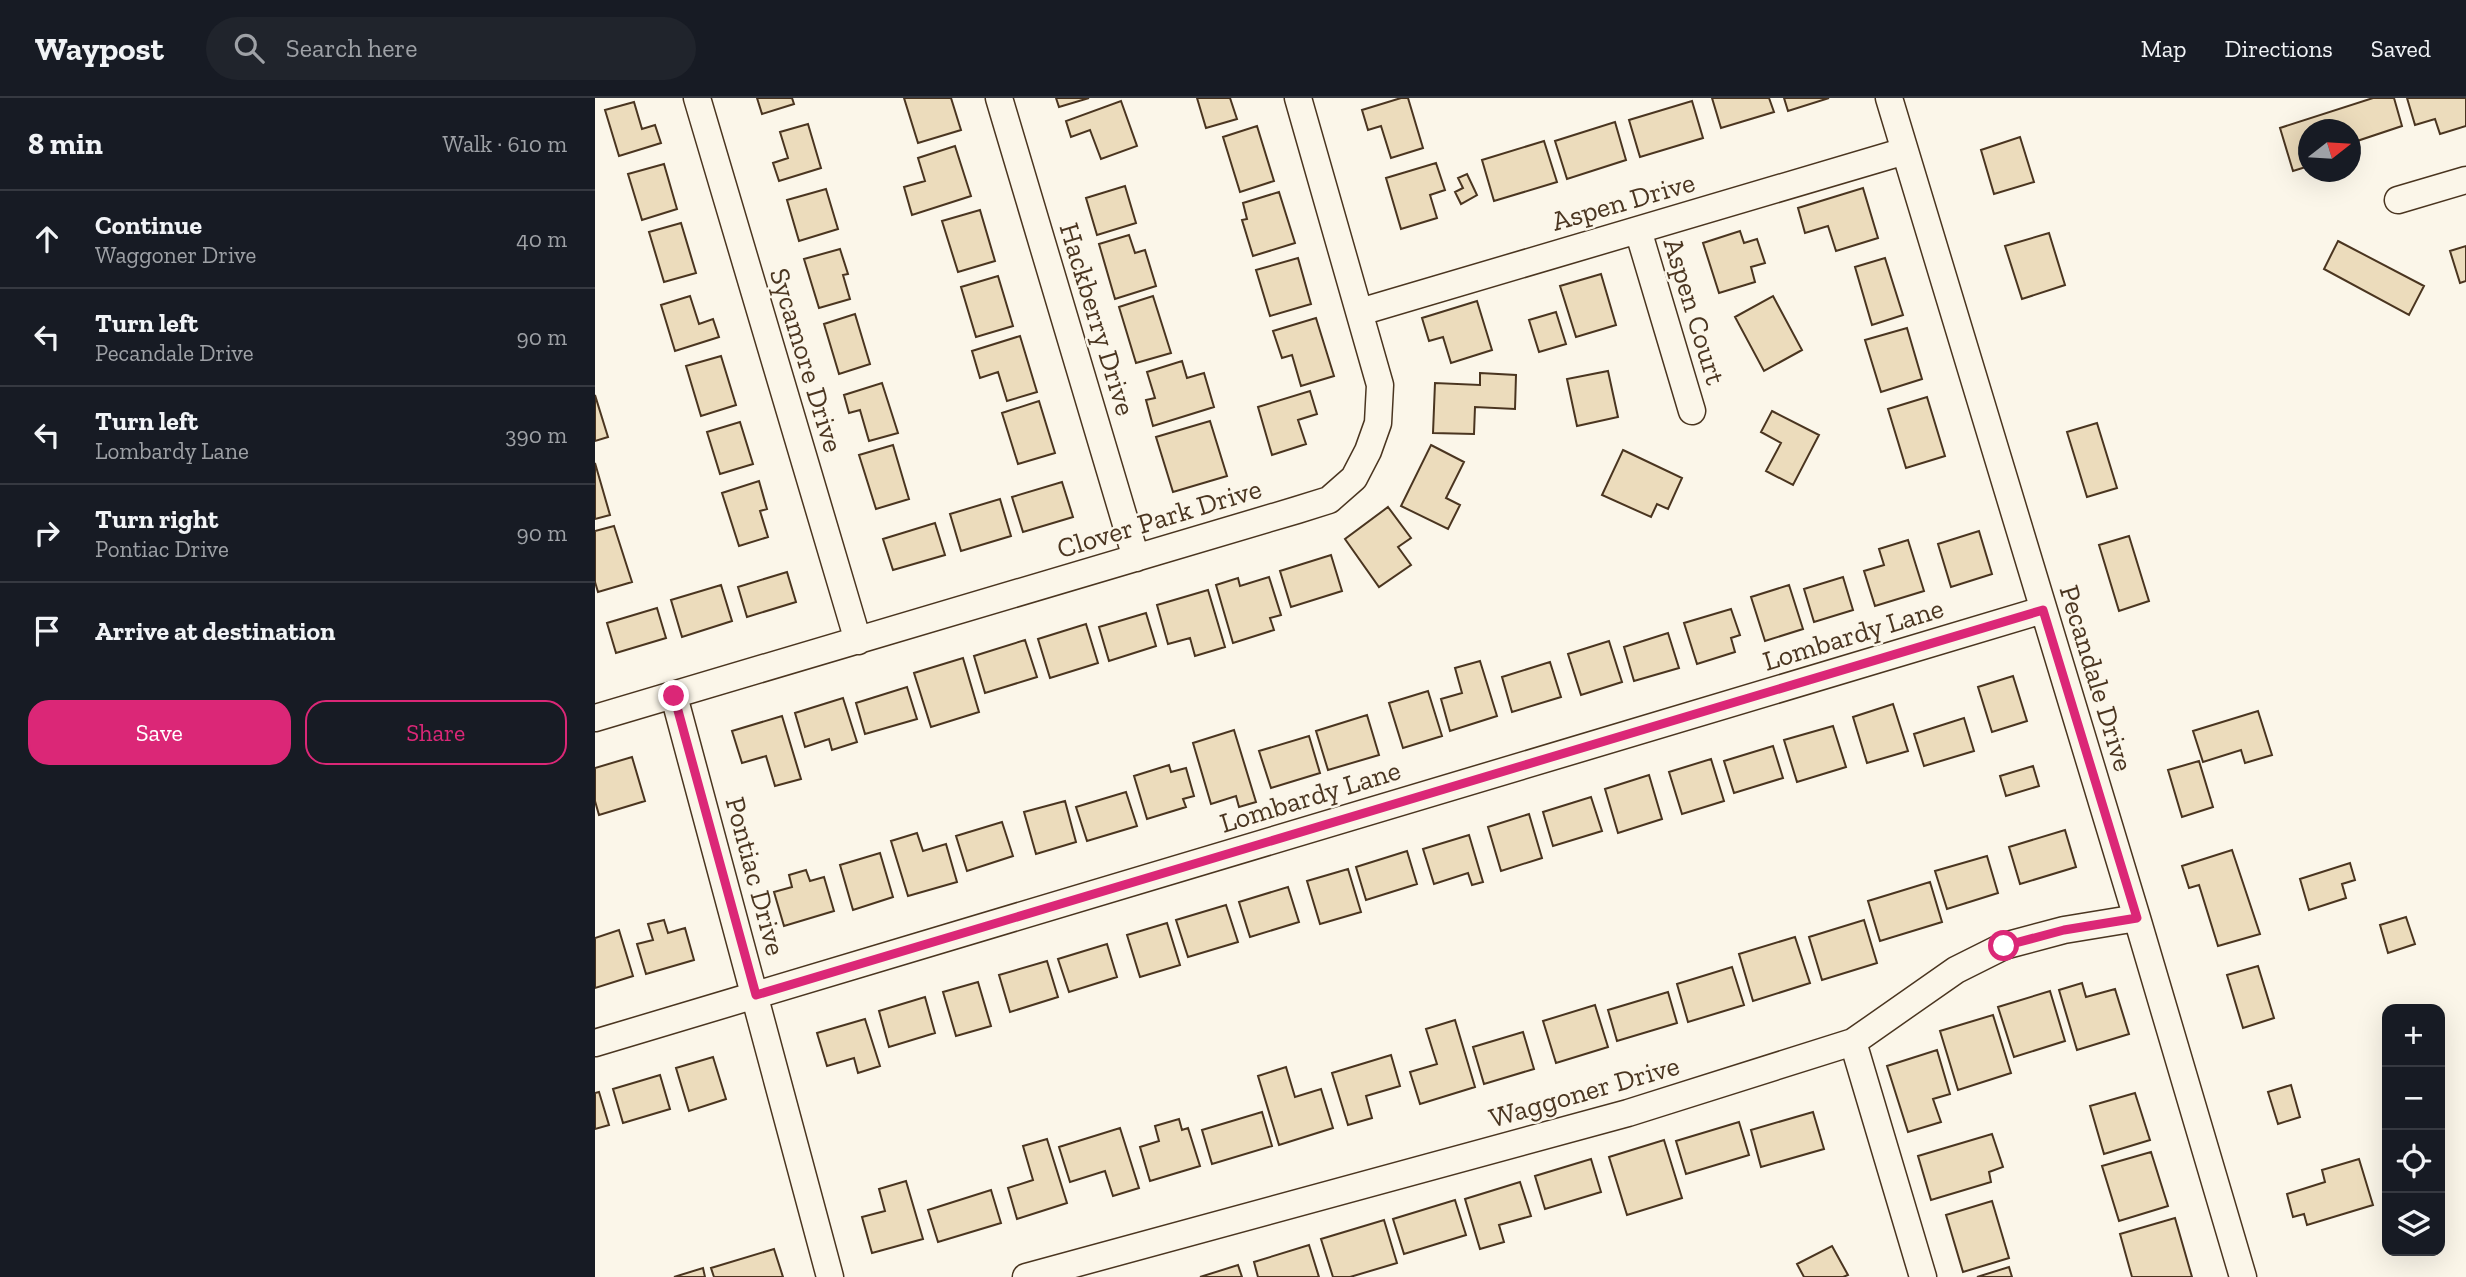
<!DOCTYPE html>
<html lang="en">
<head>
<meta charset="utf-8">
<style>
  body { margin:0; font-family:"Zilla Slab",serif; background:#20242c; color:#f1f3f6 }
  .controls { position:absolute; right:21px; bottom:21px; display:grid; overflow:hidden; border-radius:14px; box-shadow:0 7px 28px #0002 }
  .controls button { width:63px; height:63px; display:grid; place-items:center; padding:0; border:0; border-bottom:2px solid #363941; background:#171b24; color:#f1f3f6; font:35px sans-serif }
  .compass { position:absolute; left:1703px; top:21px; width:63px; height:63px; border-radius:50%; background:#171b24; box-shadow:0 7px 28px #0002; rotate:73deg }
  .stop { position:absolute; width:21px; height:21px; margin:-16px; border:5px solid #db2777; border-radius:50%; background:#fff }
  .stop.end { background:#db2777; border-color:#fff; box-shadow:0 2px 7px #0008 }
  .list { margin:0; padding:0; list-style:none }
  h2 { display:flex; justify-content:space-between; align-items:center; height:91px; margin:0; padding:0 28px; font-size:30px }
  h2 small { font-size:23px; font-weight:400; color:#9ea1a6 }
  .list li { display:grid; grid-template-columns:46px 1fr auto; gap:21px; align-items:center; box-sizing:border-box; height:98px; padding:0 28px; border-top:2px solid #363941 }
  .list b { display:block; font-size:26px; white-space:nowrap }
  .list p { margin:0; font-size:23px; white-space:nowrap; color:#9ea1a6 }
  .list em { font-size:23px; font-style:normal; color:#9ea1a6 }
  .actions { display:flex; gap:14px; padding:21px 28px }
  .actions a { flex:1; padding:16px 0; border:2px solid #db2777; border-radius:21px; text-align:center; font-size:24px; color:#db2777 }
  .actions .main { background:#db2777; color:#fff }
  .icon { flex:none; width:38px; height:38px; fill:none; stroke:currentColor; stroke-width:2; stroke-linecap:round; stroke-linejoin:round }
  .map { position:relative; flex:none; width:1871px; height:1179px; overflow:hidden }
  header { display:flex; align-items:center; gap:42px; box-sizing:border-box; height:98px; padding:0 35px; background:#171b24; border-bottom:2px solid #363941 }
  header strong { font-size:33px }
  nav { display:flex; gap:38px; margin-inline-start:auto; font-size:24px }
  .search { width:490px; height:63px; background:#20242c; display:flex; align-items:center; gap:18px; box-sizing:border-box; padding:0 24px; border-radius:38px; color:#9ea1a6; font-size:26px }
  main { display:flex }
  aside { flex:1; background:#171b24 }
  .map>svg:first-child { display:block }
  .building { fill:#ecdcbc; stroke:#4a3520; stroke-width:2 }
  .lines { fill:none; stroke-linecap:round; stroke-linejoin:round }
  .minor-casing { stroke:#4a3520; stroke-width:29 }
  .minor { stroke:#fbf6e9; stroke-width:26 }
  .route { stroke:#db2777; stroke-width:9 }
  .labels { text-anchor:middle; stroke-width:5; stroke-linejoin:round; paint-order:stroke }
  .street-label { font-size:28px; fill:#4a3520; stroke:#fbf6e9 }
</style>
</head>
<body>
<header>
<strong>Waypost</strong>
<div class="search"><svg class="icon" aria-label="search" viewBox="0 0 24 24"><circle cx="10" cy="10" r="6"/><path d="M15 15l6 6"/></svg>Search here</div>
<nav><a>Map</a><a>Directions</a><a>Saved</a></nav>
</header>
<main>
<aside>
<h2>8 min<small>Walk · 610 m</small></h2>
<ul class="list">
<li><svg class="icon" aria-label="ahead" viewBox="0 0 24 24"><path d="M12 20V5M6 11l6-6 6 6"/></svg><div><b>Continue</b><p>Waggoner Drive</p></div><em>40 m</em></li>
<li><svg class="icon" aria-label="left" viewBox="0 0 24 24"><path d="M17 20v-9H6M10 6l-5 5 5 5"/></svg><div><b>Turn left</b><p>Pecandale Drive</p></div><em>90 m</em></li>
<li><svg class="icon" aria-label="left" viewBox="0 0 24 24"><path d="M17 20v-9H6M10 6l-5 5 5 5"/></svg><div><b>Turn left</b><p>Lombardy Lane</p></div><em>390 m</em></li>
<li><svg class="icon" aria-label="right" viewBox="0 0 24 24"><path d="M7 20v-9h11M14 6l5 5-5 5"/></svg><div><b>Turn right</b><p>Pontiac Drive</p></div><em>90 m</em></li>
<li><svg class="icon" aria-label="arrive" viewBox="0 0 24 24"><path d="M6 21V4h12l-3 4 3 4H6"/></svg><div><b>Arrive at destination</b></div></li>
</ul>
<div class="actions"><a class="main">Save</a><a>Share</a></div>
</aside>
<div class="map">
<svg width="1871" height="1179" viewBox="0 0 1871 1179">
  <rect width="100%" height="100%" fill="#fbf6e9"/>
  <!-- building -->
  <path class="building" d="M162,0H197L199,6L167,16Z
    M309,0H356L366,32L323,45Z
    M461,0H494L464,9Z
    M602,0H635L642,21L611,30Z
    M806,0H813L828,50L796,60L786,28L773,32L767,12Z
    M1117,0H1174L1179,14L1126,30Z
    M1189,0H1234L1193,13Z
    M1778,0H1799L1807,28L1756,45V32H1714V68L1698,73L1685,30Z
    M1812,0H1871V28L1845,36L1840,21L1820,27Z
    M526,3L542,48L506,61L495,32L476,39L471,23Z
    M1097,3L1108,40L1045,59L1034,22Z
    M39,4L47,31L60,27L66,45L24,58L10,12Z
    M1020,24L1031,62L972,81L960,43Z
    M213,26L226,70L184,83L178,65L193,60L185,34Z
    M662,28L679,83L645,94L628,39Z
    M1425,39L1439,84L1399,96L1386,52Z
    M949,43L962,84L899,103L887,62Z
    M360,48L376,98L317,117L309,89L330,83L323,60Z
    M841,65L850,92L835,97L842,120L806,131L791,80Z
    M69,66L82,111L47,122L33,76Z
    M872,76L882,97L866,106L860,94L868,90L863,80Z
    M530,88L541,125L502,137L491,100Z
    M1268,90L1283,140L1241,153L1233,128L1210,135L1203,110Z
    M231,91L243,131L204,143L192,102Z
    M684,94L700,145L658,158L647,122L652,121L648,105Z
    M385,112L400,163L363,174L347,123Z
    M86,125L101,175L69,184L54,134Z
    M1145,133L1149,145L1162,141L1170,165L1156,169L1160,184L1124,195L1108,145Z
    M1454,135L1470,187L1427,201L1410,148Z
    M534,137L540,155L550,152L561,188L520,201L504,146Z
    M1743,143L1829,188L1814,217L1729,171Z
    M1871,148V183L1865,185L1855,153Z
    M245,151L253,176L248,177L255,201L224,210L209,161Z
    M703,160L716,206L675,218L661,172Z
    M1290,160L1308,217L1277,227L1260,169Z
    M1006,176L1021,227L981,239L965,188Z
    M403,178L418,228L381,239L366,189Z
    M95,198L104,226L118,221L124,239L80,253L66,207Z
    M558,198L576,255L541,265L524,209Z
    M1178,198L1207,252L1169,273L1140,219Z
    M882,203L897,252L856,265L848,239L834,243L827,220Z
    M961,214L971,246L944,254L934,222Z
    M260,216L275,266L244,276L229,226Z
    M721,220L739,278L706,288L697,257L687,260L678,233Z
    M1312,230L1327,281L1286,294L1270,242Z
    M425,238L442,294L412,303L403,274L385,280L377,253Z
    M126,258L141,307L106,318L91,268Z
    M587,263L592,280L609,275L619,309L558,328L551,302L560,300L552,274Z
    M1013,273L1023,319L982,328L972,281Z
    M885,275L921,277L920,311L880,309L879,336L838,335L840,285L885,287Z
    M287,285L303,335L274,343L265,312L254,315L249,297Z
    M715,293L722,316L703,322L711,346L677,357L663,309Z
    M0,297L13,339L0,343Z
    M1332,299L1350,358L1311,370L1293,311Z
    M444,303L460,355L423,366L407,315Z
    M1177,313L1224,337L1198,387L1171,373L1186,345L1166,334Z
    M615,323L632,378L578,394L561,339Z
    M145,324L158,366L125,376L112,334Z
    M1502,325L1522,390L1492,399L1472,334Z
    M298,347L314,401L281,411L264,357Z
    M836,347L869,364L851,400L865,407L853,431L806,408Z
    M1028,352L1087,380L1073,411L1062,406L1056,419L1007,397Z
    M0,365L15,417L0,421Z
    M164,383L172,411L165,413L173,439L144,448L127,395Z
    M467,384L478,419L428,434L417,399Z
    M405,401L416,438L366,453L355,416Z
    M793,409L816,440L803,449L816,467L784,489L750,441Z
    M340,425L350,457L298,472L288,441Z
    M19,428L37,484L3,494L0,484V433Z
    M1384,433L1397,476L1356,489L1343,446Z
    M1534,438L1554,503L1524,513L1504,447Z
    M1313,442L1329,493L1280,508L1269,473L1289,467L1284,451Z
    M736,457L747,493L696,509L685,473Z
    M192,474L201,504L152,519L143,489Z
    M674,479L686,517L675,520L679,532L638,545L621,487L643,480L645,488Z
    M1248,479L1258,512L1219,524L1209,491Z
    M126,487L137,523L87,539L76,502Z
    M1194,487L1208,531L1170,543L1156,499Z
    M613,492L630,549L600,558L595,540L573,546L562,507Z
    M62,510L71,540L21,555L12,525Z
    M1136,511L1145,537L1136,540L1140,554L1102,566L1089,525Z
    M551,515L561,548L514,563L504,529Z
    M491,526L503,565L455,580L443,541Z
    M1073,535L1084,570L1039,583L1029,549Z
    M430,542L442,579L390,595L379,558Z
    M1014,543L1027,584L986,597L973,556Z
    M368,560L384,614L336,629L319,575Z
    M885,563L902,618L855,633L846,601L867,595L860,570Z
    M955,564L966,599L917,614L907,579Z
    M1418,578L1432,623L1397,634L1383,589Z
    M312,589L322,621L270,636L261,605Z
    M833,593L847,638L808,650L794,605Z
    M248,600L262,644L237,652L234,641L210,649L200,615Z
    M1298,606L1313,653L1272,665L1258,619Z
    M1663,613L1677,657L1650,665L1646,652L1608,664L1598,633Z
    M772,617L784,657L733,672L721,633Z
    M187,618L206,681L180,688L171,658L147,665L137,633Z
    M1369,620L1379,653L1329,668L1319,636Z
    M1238,628L1251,669L1202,684L1189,642Z
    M639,632L661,704L644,709L641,698L616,706L598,645Z
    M714,638L725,675L676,690L664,653Z
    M1178,648L1188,680L1139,695L1129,663Z
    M37,659L50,703L4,717L0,703V670Z
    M1116,661L1129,703L1087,716L1074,674Z
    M1604,663L1618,709L1587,719L1573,672Z
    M574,667L576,674L591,670L599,698L588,701L591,709L552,721L539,678Z
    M1438,668L1444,688L1411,698L1405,678Z
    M1054,677L1067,721L1023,735L1010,691Z
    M531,694L542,728L492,743L481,709Z
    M996,699L1007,733L958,748L948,714Z
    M470,703L481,744L441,756L429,714Z
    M934,716L947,760L906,773L893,729Z
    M407,724L418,758L372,773L361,738Z
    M1470,732L1481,769L1425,786L1414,749Z
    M322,735L328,753L351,746L362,784L313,798L296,743Z
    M874,737L888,784L877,787L873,775L839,786L828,751Z
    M1637,752L1665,836L1623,848L1604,787L1594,790L1587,768Z
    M812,753L822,786L771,802L761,769Z
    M285,755L298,799L258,812L245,767Z
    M1392,758L1403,795L1352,811L1340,773Z
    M1755,765L1760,782L1747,786L1751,800L1714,812L1705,781Z
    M753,771L766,814L725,826L712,783Z
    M211,772L215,783L229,779L239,813L189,828L179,794L197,789L194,777Z
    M1335,784L1347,824L1285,843L1273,803Z
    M693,789L704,824L655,839L644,804Z
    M631,807L643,844L593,859L581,822Z
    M1811,819L1820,846L1793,855L1785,827Z
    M69,822L73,835L90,830L99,862L51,876L42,846L58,842L53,826Z
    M1269,822L1282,865L1227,882L1214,839Z
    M572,825L585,867L545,879L532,837Z
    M24,832L38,878L0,890V840Z
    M1200,839L1215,885L1158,903L1144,856Z
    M512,846L522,879L474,894L463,861Z
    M452,863L463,899L415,914L404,877Z
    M1663,868L1679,920L1648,930L1632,877Z
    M1137,869L1149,907L1093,924L1082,886Z
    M383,884L396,928L361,938L348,894Z
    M1487,885L1491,899L1520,891L1534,936L1482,952L1464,892Z
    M1455,893L1470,943L1419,959L1403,909Z
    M1073,894L1082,925L1022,943L1013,912Z
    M330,899L340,935L294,949L284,913Z
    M1000,907L1013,949L961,965L948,923Z
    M1398,917L1416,975L1363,992L1345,933Z
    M270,921L285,968L263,975L259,960L232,968L222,935Z
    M860,922L880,989L825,1006L815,974L842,966L831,931Z
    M928,934L939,971L889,986L878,949Z
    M1342,952L1355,996L1338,1001L1346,1024L1313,1034L1292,968Z
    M796,957L805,988L771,998L777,1020L753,1027L737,975Z
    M118,959L131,1001L94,1013L81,970Z
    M691,969L700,999L726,991L738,1030L684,1047L663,978Z
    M65,977L75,1011L28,1025L18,991Z
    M1696,987L1705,1019L1683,1026L1673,994Z
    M4,994L14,1027L0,1031V995Z
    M1540,995L1555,1042L1509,1056L1495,1008Z
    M667,1014L677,1048L617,1066L607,1032Z
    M1218,1014L1229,1051L1166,1069L1156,1032Z
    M584,1021L587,1032L593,1030L605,1068L555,1083L545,1049L564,1043L560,1028Z
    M1144,1024L1154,1057L1091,1076L1081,1043Z
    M525,1030L544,1090L518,1098L510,1073L475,1084L464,1049Z
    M1397,1036L1408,1069L1394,1074L1396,1084L1336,1102L1323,1058Z
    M452,1041L472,1105L422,1121L413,1090L438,1082L428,1048Z
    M1069,1042L1087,1100L1032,1117L1014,1059Z
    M1556,1054L1573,1108L1524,1123L1507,1068Z
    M996,1061L1006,1094L950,1111L940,1078Z
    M1764,1061L1778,1107L1712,1127L1709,1116L1698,1119L1692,1096L1730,1084L1727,1072Z
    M311,1083L328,1141L277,1155L267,1119L290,1113L284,1091Z
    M925,1084L936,1118L904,1127L909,1144L885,1151L870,1101Z
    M396,1092L406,1125L343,1144L333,1112Z
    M860,1102L871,1137L809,1156L798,1121Z
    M1397,1103L1414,1160L1368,1174L1351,1117Z
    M1580,1120L1597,1179H1537L1525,1136Z
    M789,1122L802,1165L755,1179H738L726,1141Z
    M714,1147L724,1179H663L659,1164Z
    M1237,1148L1253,1177L1248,1179H1209L1202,1166Z
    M179,1151L188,1179H119L116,1170Z
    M643,1167L647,1179H605Z
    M1414,1169L1417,1179H1382Z
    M108,1170L110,1179H79Z"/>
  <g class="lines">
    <!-- minor casing -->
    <g class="minor-casing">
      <path id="minor" d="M102,0L263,543
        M404,0L541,460
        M1294,0L1542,820L1648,1179
        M1803,102L1871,82
        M1043,132L1097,313
        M765,214L1310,53
        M79,598L235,1179
        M0,620L702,412L734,402L759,380L773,353L783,325L785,287L703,0
        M1258,944L1328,1179
        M0,945L1448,512
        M431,1179L1033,1015L1258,944L1361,872L1409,848L1469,832L1542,820"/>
    </g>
    <!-- minor -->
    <use href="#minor" class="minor"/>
  </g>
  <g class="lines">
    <!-- route -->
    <path class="route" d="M79,598L161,897L1448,512L1542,820L1469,832L1409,848"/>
  </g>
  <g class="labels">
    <!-- street labels -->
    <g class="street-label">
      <text transform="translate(1028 103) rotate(-16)" y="10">Aspen Drive</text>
      <text transform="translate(1100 213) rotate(73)" y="10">Aspen Court</text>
      <text transform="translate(503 221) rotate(73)" y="10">Hackberry Drive</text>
      <text transform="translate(212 262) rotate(73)" y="10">Sycamore Drive</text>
      <text transform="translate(564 420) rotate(-17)" y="10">Clover Park Drive</text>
      <text transform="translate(1258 536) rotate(-17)" y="10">Lombardy Lane</text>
      <text transform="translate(1502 580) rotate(73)" y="10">Pecandale Drive</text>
      <text transform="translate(715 698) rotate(-17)" y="10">Lombardy Lane</text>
      <text transform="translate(161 778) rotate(75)" y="10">Pontiac Drive</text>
      <text transform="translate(989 993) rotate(-16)" y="10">Waggoner Drive</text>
    </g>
  </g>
</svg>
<div class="controls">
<button>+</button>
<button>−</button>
<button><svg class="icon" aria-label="locate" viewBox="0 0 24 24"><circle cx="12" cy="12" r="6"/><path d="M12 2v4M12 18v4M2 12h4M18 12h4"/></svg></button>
<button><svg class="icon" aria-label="layers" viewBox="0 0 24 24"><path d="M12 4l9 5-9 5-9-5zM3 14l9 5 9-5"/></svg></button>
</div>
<svg class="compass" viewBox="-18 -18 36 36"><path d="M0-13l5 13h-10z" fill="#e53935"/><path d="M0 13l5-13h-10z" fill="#9ea1a6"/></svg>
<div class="stop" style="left:1409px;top:848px"></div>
<div class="stop end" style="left:79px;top:598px"></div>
</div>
</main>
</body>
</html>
